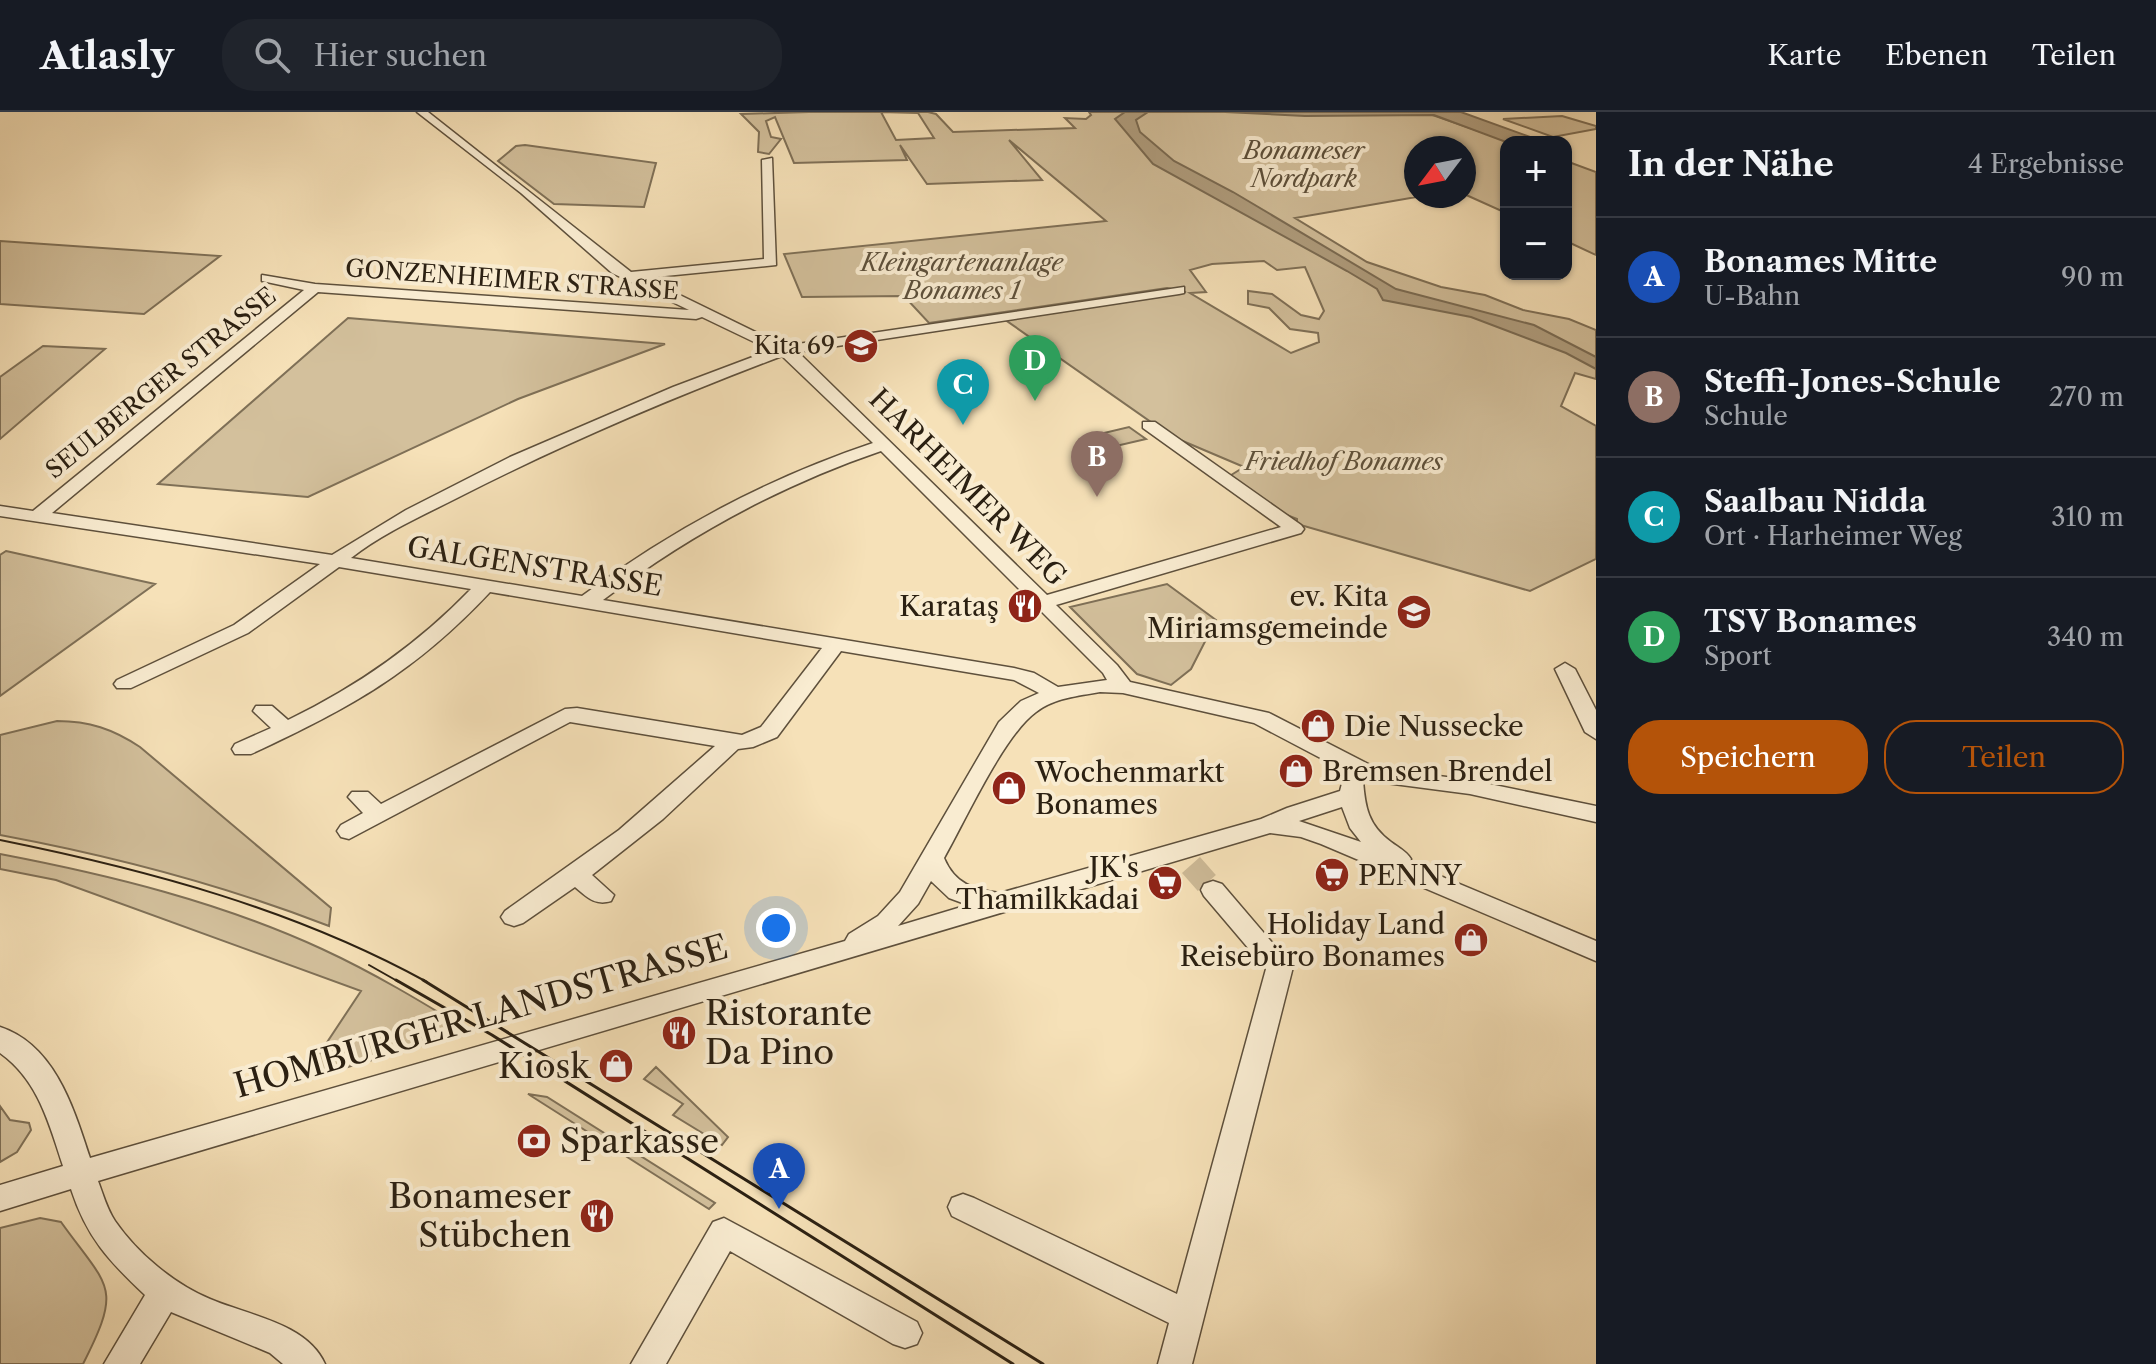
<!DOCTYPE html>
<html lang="de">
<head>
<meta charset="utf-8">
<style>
  body { margin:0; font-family:"Libre Caslon Text",serif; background:#20242c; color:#f1f3f6 }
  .controls { position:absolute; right:24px; top:24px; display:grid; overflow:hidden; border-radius:16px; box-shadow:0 2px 6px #0004 }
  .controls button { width:72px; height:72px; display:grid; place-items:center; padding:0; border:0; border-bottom:2px solid #363941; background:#171b24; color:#f1f3f6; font:40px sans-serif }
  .compass { position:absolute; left:1404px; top:24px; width:72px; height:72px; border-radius:50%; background:#171b24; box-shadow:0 2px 6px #0004; rotate:238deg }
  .you { position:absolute; left:776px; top:816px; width:28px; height:28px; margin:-20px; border:6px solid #fff; border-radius:50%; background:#1a73e8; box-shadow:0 0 0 12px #1a73e833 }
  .badge { display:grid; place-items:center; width:52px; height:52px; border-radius:50%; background:#b45309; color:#fff; font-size:26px; font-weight:700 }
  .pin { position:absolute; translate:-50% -66px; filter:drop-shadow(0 2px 4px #0008) }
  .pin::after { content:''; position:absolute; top:42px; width:28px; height:24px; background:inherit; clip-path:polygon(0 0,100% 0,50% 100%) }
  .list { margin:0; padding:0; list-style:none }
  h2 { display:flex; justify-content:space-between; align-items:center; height:104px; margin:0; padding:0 32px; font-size:34px }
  h2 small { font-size:26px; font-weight:400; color:#9ea1a6 }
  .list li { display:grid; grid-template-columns:52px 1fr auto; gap:24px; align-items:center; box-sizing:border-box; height:120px; padding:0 32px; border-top:2px solid #363941 }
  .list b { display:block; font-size:30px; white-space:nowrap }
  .list p { margin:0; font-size:26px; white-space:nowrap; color:#9ea1a6 }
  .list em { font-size:26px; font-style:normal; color:#9ea1a6 }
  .actions { display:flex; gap:16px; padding:24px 32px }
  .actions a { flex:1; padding:18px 0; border:2px solid #b45309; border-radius:32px; text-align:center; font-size:28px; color:#b45309 }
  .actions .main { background:#b45309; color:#fff }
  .icon { flex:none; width:44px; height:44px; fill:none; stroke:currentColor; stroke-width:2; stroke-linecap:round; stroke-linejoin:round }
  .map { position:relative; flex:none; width:1596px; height:1252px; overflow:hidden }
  header { display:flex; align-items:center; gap:48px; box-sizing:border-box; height:112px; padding:0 40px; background:#171b24; border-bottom:2px solid #363941 }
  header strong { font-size:38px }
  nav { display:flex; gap:44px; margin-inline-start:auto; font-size:28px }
  .search { width:560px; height:72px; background:#20242c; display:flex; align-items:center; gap:20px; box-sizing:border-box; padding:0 28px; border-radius:32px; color:#9ea1a6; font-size:30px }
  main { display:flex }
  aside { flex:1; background:#171b24 }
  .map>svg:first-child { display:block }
  .green { fill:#d3c09c; stroke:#7f7057; stroke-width:2; fill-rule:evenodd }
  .water { fill:#b19f80; stroke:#7b6c54; stroke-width:2 }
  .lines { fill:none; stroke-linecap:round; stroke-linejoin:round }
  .minor-tunnel { stroke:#cdba97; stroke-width:24; stroke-dasharray:24 12; stroke-linecap:butt }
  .minor-casing { stroke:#5e503c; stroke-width:3 }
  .minor { fill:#f9ecd1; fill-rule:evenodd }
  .tram-far1 { stroke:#2b2012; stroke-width:2 }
  .tram { stroke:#2b2012; stroke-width:3 }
  .labels { text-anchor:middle; stroke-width:8; stroke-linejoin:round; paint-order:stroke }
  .far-park-label { font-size:24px; font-style:italic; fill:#5d503b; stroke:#f9ecd1 }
  .far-street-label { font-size:24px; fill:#2b2012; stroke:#f9ecd1 }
  .far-poi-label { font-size:24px; fill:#2b2012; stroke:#f9ecd1; text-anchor:end }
  .street-label { font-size:28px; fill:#2b2012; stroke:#f9ecd1 }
  .poi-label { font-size:28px; fill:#2b2012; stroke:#f9ecd1; text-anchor:end }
  .near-poi-label { font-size:34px; fill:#2b2012; stroke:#f9ecd1; text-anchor:start }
  .near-street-label { font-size:34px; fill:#2b2012; stroke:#f9ecd1 }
</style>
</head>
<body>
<header>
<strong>Atlasly</strong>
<div class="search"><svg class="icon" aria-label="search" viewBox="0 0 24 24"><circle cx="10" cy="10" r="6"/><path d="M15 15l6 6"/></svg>Hier suchen</div>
<nav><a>Karte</a><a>Ebenen</a><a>Teilen</a></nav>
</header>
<main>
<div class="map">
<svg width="1596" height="1252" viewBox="0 0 1596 1252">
  <rect width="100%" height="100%" fill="#f6e1b8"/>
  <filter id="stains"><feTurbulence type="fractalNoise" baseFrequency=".0025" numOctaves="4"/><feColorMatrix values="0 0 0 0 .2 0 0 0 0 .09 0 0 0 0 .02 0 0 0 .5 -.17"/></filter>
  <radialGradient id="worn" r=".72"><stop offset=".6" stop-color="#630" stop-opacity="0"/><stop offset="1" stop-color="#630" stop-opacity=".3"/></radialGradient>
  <!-- green -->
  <path class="green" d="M809,0H928L936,2L953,20L1075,16L1065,6L1086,7L1091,3L1089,0H1424L1510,30H1506V101L1464,82V36H1416V84H1422L1295,106L1367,150L1441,175L1485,183L1523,198L1569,207L1596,218V267L1575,261L1561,294L1596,314V447L1530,479L1297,412V407L1279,400L1228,365L1244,355L1171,324L1004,207L1186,180L1167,176L929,211L904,184L802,185L784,142L1106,109L1009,28L1042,68L927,72L900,33L907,48L794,51L775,5L766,9L771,25L781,27L769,42L758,40L759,20L741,2ZM881,0L918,1L934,26L896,28ZM1264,149L1277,158L1305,155L1324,199L1319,207L1301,203L1272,182L1248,179V192L1269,196L1290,217L1318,221L1319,230L1291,241L1190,181L1206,180L1190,158L1212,152Z
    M1562,4L1596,14V17L1553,25L1503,7Z
    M525,33L656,51L644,95L554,92L498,49L516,34Z
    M1566,49L1596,60V143L1566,129Z
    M0,129L220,144L144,202L0,192Z
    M348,206L665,232L518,287L308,385L158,372Z
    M43,234L105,237L0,327V265Z
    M1129,315L1146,327L1099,338L1083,326Z
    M6,439L155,472L0,584V443Z
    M1167,472L1216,508L1191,557L1171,573L1137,562L1070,495Z
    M57,609C89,609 113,617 140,635L331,796L329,814C221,772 113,744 0,723V623Z
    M0,742C110,763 220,790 322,837C374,861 422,890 471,920L302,968L361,879L56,768L0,757Z
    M656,955L728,1025L722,1033L673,1003L683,992L644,967Z
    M528,982L547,985L715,1091L709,1097Z
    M0,994L10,1008L29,1011L31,1018L17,1040L0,1050Z
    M40,1106L61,1110C109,1177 123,1173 83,1252H0V1116Z"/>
  <!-- water -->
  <path class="water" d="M1125,0H1148L1136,8L1140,20L1174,49L1233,80L1396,177L1534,213L1596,245V257L1566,241L1471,205L1383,188L1377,177L1347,159L1153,52L1115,7Z
    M1225,0H1461L1544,30H1506L1434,3L1305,4Z"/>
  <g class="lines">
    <!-- minor-tunnel -->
    <path class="minor-tunnel" d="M1191,753L1213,778"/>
    <!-- minor casing -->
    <g class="minor-casing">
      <path id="minor" d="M417,0H428L631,160L764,147L762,48L772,46L776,153L645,166L784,234L1184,175V181L1179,182L798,240L1047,483L1281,415L1143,316V310H1155L1301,413L1304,417L1301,421L1056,493L1117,553L1130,570L1269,601L1376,656L1470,668L1596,694V710L1470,682L1363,668C1365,695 1368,713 1391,730C1399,736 1406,739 1411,747L1409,751L1596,829V849L1321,732L1301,725L1270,721L98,1069C103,1082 107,1097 115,1109C137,1141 174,1172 210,1187C247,1203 307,1211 325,1252H283L270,1241L171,1200L140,1252H104L145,1183C109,1149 87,1126 71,1077L0,1099V1073L63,1054C49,1011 38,968 0,941V915C55,933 74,997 90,1046L845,829L849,822L878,804L900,780L999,610L1021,589L1039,581L1014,568L841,539L777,625L753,635L738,637L663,707L592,763L614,783L611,789C595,794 587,785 575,775L523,811L514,814L505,811L501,805L505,799L619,718L715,634L570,610L349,727L341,725L337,719L341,713L363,701L348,685L352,680H368L381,692L565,597L577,596L742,623L761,615L822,536L490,480C414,561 350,596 251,642H235L232,637L235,632L271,616L253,599L256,594H272L288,608C358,574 417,533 471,477L339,455L248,521L131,576H117L114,572L117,568L234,513L320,452L0,404V394L33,399L304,178L262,169V163L315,172L689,198L612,161L521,81ZM318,180L696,207L702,205L771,238L673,275L510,345L406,398L332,443L52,401ZM782,244L873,331C766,367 673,417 582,484L351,446C384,420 426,402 463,383C567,330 674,285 782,244ZM881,339L1103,561L1107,568L1058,575L1034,561L1014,556L603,488C689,423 779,374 881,339ZM1100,580L1123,581L1254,611L1351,662L1344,664L1340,679L1287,696L1261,707L1000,781C974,778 955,772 944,746C965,709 1004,623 1036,600C1054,586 1078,584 1100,580ZM1342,695L1350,716L1361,730L1299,709ZM931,769L949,786L968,793L898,814L918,792Z
        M1565,551L1575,557L1596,598V627L1585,620L1555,557Z
        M1213,769L1222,772L1293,855L1192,1252H1158L1169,1211L952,1104L948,1095L952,1086L963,1082L974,1086L1177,1182L1266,857L1204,784L1201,778L1204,772Z
        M724,1106L917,1210L922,1221L917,1232L905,1236L893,1232L730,1139L666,1252H631L713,1110Z"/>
    </g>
    <!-- minor -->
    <use href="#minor" class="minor"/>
    <!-- tram-far1 -->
    <path class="tram-far1" d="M0,728C148,758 294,797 427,870
      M369,853L399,870"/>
    <!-- tram -->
    <path class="tram" d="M396,868L492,923L1013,1252
      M423,868L1043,1252"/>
  </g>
  <!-- icons -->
  <defs>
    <g id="school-disc" transform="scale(1.8)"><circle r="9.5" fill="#8f2418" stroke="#f9ecd1"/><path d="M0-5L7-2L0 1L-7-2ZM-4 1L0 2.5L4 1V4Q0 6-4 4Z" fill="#fff"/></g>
    <g id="restaurant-disc" transform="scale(1.8)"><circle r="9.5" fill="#8f2418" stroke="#f9ecd1"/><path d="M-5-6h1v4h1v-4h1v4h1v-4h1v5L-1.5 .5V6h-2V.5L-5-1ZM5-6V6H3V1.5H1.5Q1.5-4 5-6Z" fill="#fff"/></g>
    <g id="shop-disc" transform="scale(1.8)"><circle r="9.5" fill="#8f2418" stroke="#f9ecd1"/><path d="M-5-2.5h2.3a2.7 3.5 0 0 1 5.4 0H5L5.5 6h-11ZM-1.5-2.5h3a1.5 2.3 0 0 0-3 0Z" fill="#fff"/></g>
    <g id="supermarket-disc" transform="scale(1.8)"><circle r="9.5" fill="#8f2418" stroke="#f9ecd1"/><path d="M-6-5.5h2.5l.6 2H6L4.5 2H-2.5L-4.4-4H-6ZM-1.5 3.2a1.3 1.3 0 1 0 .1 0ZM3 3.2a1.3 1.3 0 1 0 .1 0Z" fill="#fff"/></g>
    <g id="bank-disc" transform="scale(1.8)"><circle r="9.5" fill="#8f2418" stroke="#f9ecd1"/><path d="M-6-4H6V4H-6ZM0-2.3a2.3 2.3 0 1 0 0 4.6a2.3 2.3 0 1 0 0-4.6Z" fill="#fff"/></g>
  </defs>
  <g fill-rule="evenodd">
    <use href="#school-disc" x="861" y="234"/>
    <use href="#restaurant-disc" x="1025" y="494"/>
    <use href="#school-disc" x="1414" y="500"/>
    <use href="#shop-disc" x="1318" y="614"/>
    <use href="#shop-disc" x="1296" y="659"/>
    <use href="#shop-disc" x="1009" y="676"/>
    <use href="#supermarket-disc" x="1332" y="763"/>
    <use href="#supermarket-disc" x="1165" y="771"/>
    <use href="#shop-disc" x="1471" y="828"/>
    <use href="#restaurant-disc" x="679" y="921"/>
    <use href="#shop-disc" x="616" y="954"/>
    <use href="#bank-disc" x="534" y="1029"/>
    <use href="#restaurant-disc" x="597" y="1104"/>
  </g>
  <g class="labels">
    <!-- far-park labels -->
    <g class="far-park-label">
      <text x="1304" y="47">Bonameser<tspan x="1304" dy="28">Nordpark</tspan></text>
      <text x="962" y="159">Kleingartenanlage<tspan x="962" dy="28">Bonames 1</tspan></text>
      <text x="1344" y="358">Friedhof Bonames</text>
    </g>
    <!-- far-street labels -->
    <g class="far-street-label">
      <text transform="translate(512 168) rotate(4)" y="8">GONZENHEIMER STRASSE</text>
      <text transform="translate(161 271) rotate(-39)" y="8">SEULBERGER STRASSE</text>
    </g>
    <!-- far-poi labels -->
    <g class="far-poi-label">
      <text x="835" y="242">Kita 69</text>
    </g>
    <!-- street labels -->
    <g class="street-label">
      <text transform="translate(968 375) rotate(45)" y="10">HARHEIMER WEG</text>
      <text transform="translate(535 454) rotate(9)" y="10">GALGENSTRASSE</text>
    </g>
    <!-- poi labels -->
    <g class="poi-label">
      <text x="1388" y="494">ev. Kita<tspan x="1388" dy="32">Miriamsgemeinde</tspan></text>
      <text x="999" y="504">Karataş</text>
      <text x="1344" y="624" text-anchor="start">Die Nussecke</text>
      <text x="1322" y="669" text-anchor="start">Bremsen Brendel</text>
      <text x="1035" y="670" text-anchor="start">Wochenmarkt<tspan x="1035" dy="32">Bonames</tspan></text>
      <text x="1139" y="765">JK's<tspan x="1139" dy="32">Thamilkkadai</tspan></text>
      <text x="1358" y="773" text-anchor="start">PENNY</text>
      <text x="1445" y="822">Holiday Land<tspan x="1445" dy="32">Reisebüro Bonames</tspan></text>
    </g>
    <!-- near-poi labels -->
    <g class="near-poi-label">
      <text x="705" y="913">Ristorante<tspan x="705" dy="39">Da Pino</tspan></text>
      <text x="590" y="966" text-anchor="end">Kiosk</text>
      <text x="560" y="1041">Sparkasse</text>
      <text x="571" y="1096" text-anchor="end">Bonameser<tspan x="571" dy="39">Stübchen</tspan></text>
    </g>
    <!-- near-street labels -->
    <g class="near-street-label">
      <text transform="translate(481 904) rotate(-16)" y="12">HOMBURGER LANDSTRASSE</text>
    </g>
  </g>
  <rect width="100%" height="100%" filter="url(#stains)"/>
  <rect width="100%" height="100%" fill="url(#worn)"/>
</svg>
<div class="controls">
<button>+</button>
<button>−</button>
</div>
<svg class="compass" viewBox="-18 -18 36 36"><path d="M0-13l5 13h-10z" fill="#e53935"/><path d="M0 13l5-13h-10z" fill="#9ea1a6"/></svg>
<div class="you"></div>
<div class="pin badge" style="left:779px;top:1097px;background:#1a4fb4">A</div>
<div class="pin badge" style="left:1097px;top:385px;background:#8d6e63">B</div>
<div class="pin badge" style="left:963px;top:313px;background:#0f9aa8">C</div>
<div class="pin badge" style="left:1035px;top:289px;background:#2e9e5b">D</div>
</div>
<aside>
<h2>In der Nähe<small>4 Ergebnisse</small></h2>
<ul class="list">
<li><span class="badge" style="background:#1a4fb4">A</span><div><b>Bonames Mitte</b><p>U-Bahn</p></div><em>90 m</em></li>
<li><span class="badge" style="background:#8d6e63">B</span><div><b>Steffi-Jones-Schule</b><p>Schule</p></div><em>270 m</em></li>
<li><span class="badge" style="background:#0f9aa8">C</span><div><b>Saalbau Nidda</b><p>Ort · Harheimer Weg</p></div><em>310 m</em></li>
<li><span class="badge" style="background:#2e9e5b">D</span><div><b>TSV Bonames</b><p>Sport</p></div><em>340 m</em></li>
</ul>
<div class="actions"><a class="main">Speichern</a><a>Teilen</a></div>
</aside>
</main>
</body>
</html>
